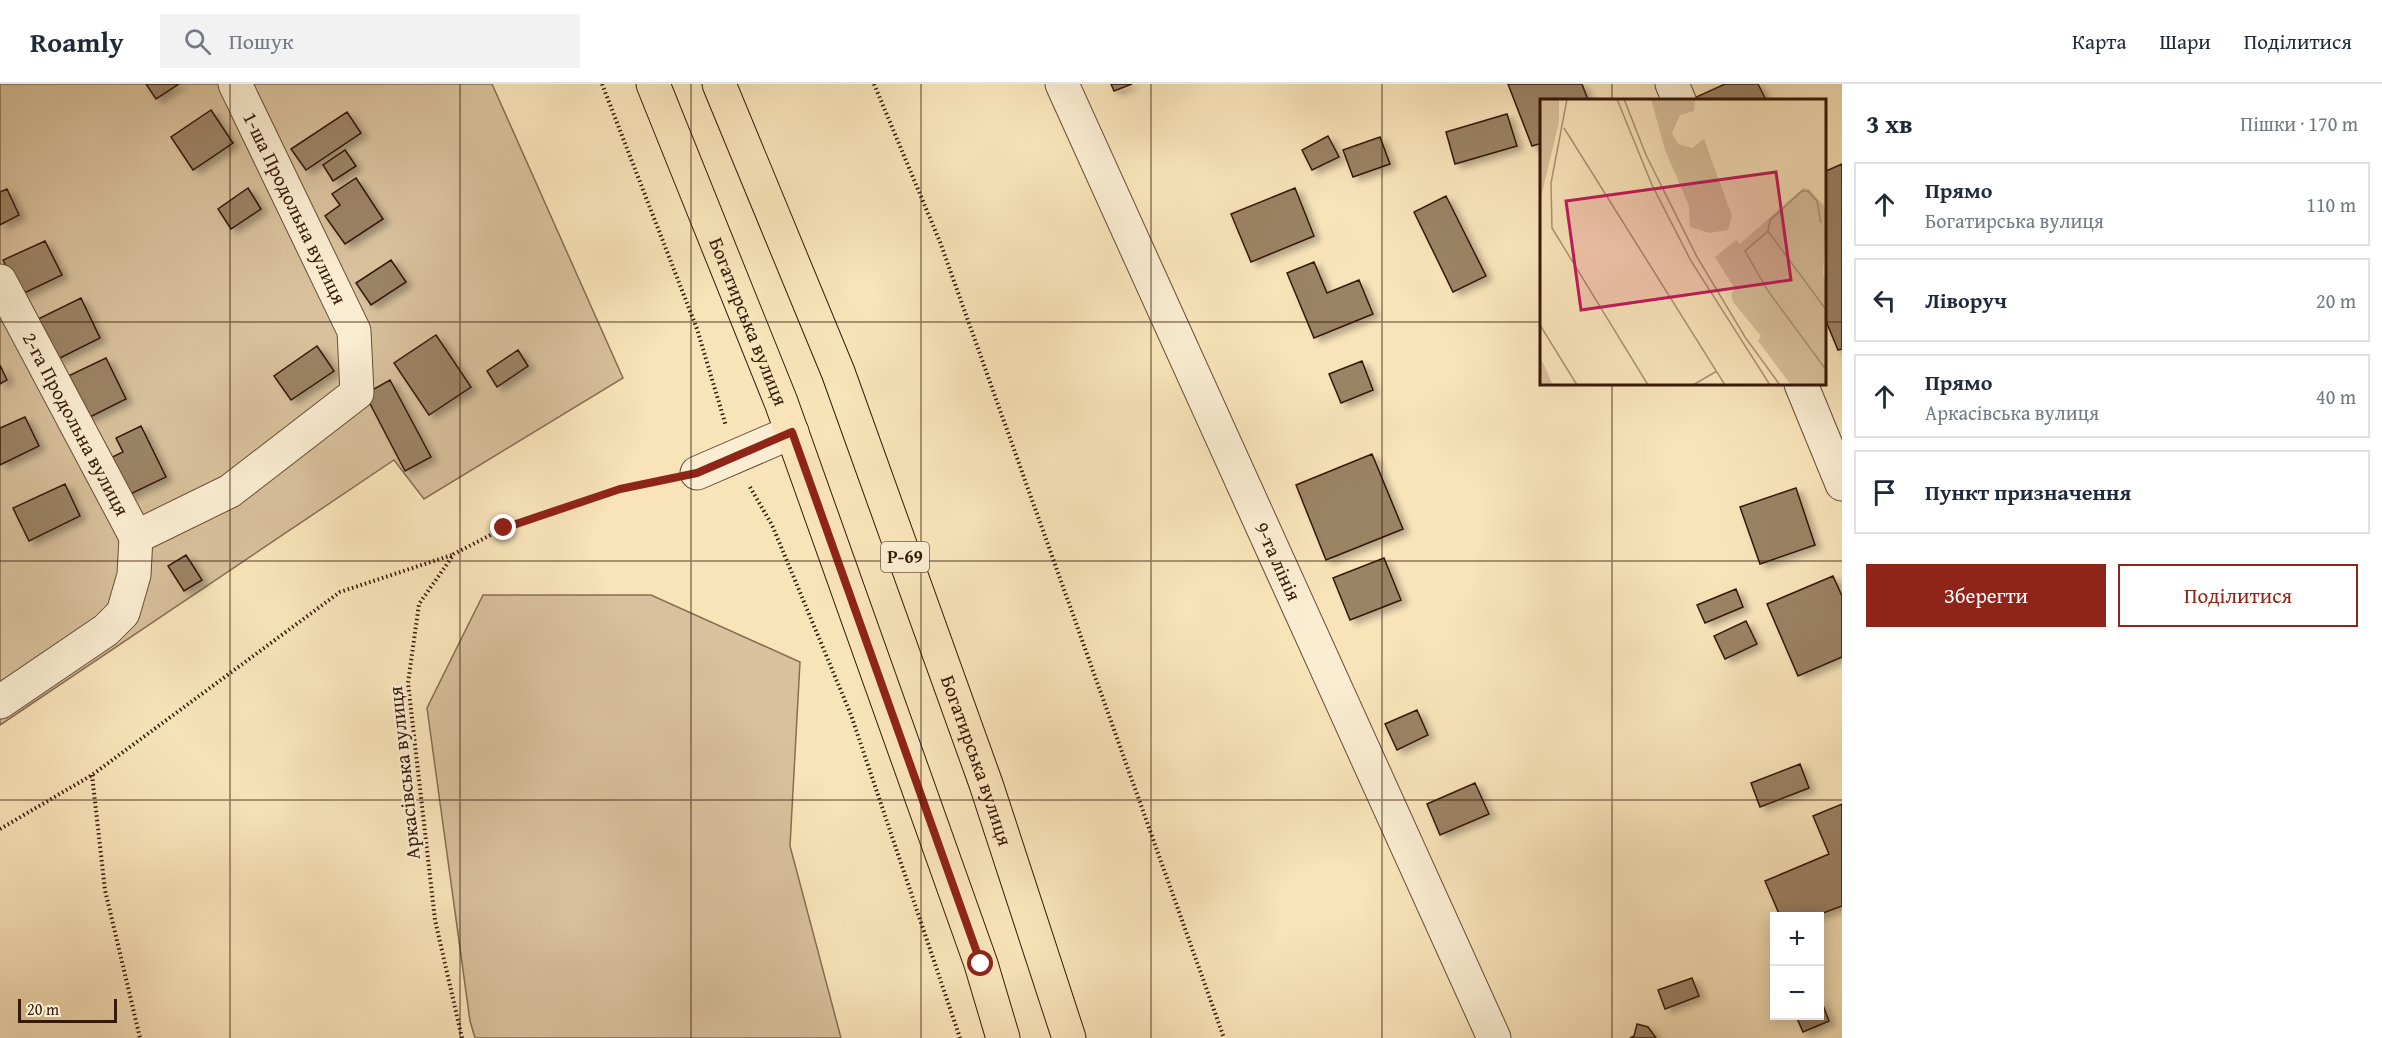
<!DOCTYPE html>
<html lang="uk">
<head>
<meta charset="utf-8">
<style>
  body { margin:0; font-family:"Gentium Book Plus",serif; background:#f2f2f3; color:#1f2937 }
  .controls { position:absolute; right:18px; bottom:18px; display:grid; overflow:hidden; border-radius:0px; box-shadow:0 3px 15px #0003 }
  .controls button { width:54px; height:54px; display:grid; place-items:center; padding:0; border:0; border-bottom:2px solid #e0e1e3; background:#fff; color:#1f2937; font:30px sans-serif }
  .scale { position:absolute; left:18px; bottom:15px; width:99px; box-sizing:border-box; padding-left:6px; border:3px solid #361908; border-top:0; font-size:16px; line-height:21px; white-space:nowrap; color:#361908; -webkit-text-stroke:4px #fbedd2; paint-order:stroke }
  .stop { position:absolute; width:18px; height:18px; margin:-14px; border:4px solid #8f2418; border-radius:50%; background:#fff }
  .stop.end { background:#8f2418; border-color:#fff; box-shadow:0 2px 6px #0008 }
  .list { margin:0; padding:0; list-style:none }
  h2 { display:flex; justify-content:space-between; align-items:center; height:78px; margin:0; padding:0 24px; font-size:26px }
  h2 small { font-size:20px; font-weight:400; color:#747a83 }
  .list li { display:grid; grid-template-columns:39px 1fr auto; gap:18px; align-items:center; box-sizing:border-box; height:84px; margin:0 12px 12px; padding:0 12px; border:2px solid #e0e1e3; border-radius:0px }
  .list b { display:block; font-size:22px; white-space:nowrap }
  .list p { margin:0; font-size:20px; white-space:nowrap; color:#747a83 }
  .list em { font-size:20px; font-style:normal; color:#747a83 }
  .actions { display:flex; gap:12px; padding:18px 24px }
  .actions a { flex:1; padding:14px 0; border:2px solid #8f2418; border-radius:0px; text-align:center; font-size:21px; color:#8f2418 }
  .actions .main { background:#8f2418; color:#fff }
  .icon { flex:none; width:33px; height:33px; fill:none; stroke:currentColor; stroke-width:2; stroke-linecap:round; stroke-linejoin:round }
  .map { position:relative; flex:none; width:1842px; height:954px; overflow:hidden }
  header { display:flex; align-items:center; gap:36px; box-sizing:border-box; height:84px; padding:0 30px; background:#fff; border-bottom:2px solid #e0e1e3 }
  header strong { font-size:28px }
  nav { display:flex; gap:33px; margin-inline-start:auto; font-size:21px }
  .search { width:420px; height:54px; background:#f2f2f3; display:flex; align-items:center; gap:15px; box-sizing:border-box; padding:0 21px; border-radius:0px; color:#747a83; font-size:22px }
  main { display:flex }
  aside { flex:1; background:#fff }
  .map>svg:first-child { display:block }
  .green { fill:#d8c19c; stroke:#876d52; stroke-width:1.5 }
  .building { fill:#9b8365; stroke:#361908; stroke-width:1.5; filter:url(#shadow) }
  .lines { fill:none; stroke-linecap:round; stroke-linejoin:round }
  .street-casing { stroke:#674c34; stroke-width:35 }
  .primary-casing { stroke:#361908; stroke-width:35 }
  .path { stroke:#361908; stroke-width:4; stroke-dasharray:1.5 3; stroke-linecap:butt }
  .street { stroke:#fbedd2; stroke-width:33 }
  .primary { stroke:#f9e4ba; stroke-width:33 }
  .route { stroke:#8f2418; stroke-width:8 }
  .grid { fill:none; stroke:#361908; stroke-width:1.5; stroke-opacity:0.55 }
  .labels { text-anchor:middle; stroke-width:4.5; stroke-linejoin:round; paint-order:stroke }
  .shield { fill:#fbedd2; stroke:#715945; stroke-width:1.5 }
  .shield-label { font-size:18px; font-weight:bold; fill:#361908 }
  .street-label { font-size:20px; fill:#361908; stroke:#fbedd2 }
  .inset-road { fill:none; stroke:#ab9373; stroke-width:1.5 }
  .view { fill:#c2185b; fill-opacity:0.15; stroke:#c2185b; stroke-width:3 }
  .inset-edge { fill:none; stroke:#361908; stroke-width:3 }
</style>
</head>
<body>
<header>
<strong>Roamly</strong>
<div class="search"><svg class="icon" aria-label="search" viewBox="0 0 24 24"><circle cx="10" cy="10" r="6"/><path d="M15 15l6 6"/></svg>Пошук</div>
<nav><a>Карта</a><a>Шари</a><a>Поділитися</a></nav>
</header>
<main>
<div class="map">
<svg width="1842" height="954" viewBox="0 0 1842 954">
  <defs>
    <filter id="shadow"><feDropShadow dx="6" dy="4" stdDeviation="3" flood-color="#0004"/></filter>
  </defs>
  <rect width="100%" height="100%" fill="#f9e4ba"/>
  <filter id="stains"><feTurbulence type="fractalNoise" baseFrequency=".00333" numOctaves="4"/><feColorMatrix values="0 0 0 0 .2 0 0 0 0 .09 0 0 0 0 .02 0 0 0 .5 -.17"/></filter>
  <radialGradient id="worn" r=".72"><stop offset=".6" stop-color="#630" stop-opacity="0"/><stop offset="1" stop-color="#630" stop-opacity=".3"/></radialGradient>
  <!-- green -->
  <path class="green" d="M0,0H492L623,294L424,415L394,376L0,641Z
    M483,511H651L800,578L790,762L841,954H475L470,937L427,624Z"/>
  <!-- building -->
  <path class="building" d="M146,0H179L156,15Z
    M1111,0H1132L1114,7Z
    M1508,0H1582L1588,16H1542V59L1532,62Z
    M1725,0H1758L1766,16H1695L1694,14Z
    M211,26L233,59L193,86L171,53Z
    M347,28L361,49L306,86L291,65Z
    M1507,30L1517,62L1455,80L1446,48Z
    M1328,52L1339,73L1312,86L1302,66Z
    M1380,53L1390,80L1353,93L1343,66Z
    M345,66L356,82L333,97L323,81Z
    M1842,80V265L1838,266L1826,237V87Z
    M356,94L383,135L345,160L325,132L340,121L332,110Z
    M248,104L261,125L231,145L218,125Z
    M1295,104L1314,152L1251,178L1231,130Z
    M7,105L19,131L0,141V108Z
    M1446,112L1486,192L1453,208L1414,128Z
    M45,157L62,191L20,211L3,176Z
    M391,176L406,198L371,221L356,199Z
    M1314,178L1327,209L1359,196L1373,230L1314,254L1287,189Z
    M81,214L100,254L56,276L36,236Z
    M436,251L471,303L429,331L394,279Z
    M317,262L334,287L291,316L274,292Z
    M518,266L528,282L497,303L487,287Z
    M106,274L126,315L86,335L66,293Z
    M1362,277L1373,306L1341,319L1329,290Z
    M0,281L7,296L0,300Z
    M390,296L431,373L405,387L365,310Z
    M25,333L39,362L0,381V344Z
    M141,342L166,393L122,414L104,377L123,368L116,354Z
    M1372,370L1403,445L1326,476L1296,401Z
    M65,400L80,432L29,457L13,424Z
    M1796,404L1815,461L1760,480L1740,423Z
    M186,471L202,496L184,507L168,482Z
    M1384,474L1401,516L1350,536L1333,494Z
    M1833,492L1842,512V573L1798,592L1767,520Z
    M1736,505L1743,523L1705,539L1697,521Z
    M1746,537L1757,560L1725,575L1714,552Z
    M1417,626L1428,651L1397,666L1385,640Z
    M1800,680L1809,704L1760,723L1751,699Z
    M1475,699L1489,730L1440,751L1427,720Z
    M1842,720V822L1815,832H1780L1765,797L1829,770L1813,732Z
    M1692,894L1699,912L1665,925L1658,906Z
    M1820,913L1829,937L1803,948L1796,932H1820Z
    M1637,940L1648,943L1656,954H1630L1634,952Z"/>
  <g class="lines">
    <!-- street casing -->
    <g class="street-casing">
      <g id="street">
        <path id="s1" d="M1062,0L1494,954"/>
        <path d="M1672,0L1679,16"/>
        <path id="s2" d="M0,197L136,453"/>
        <path d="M1801,300L1842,400"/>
        <path d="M697,389L792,348"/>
        <path d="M0,618L106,546L123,529L134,491L136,453L230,407L357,309L354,247L235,0"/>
      </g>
    </g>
    <!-- primary casing -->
    <g class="primary-casing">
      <g id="primary">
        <path id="s3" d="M653,0L781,318L981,880L1003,954"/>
        <path id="s4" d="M719,0L838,288L986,700L1069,954"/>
      </g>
    </g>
    <!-- path -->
    <path class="path" d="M602,0L697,245L726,342
      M874,0L940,158L1224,954
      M750,403L772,441L851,631L960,954
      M92,691L105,806L140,954
      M0,745L92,691L340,508L452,471
      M462,954L435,836L408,599L419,520L454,470L504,444L620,405L667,395"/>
    <!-- street -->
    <use href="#street" class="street"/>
    <!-- primary -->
    <use href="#primary" class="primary"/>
  </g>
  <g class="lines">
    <!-- route -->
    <path class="route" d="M504,444L620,405L697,389L792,348L981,880"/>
  </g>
  <!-- grid -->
  <path class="grid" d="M230,0V954M460,0V954M691,0V954M921,0V954M1151,0V954M1382,0V954M1612,0V16M0,238H1542M1826,238H1842M1612,300V954M0,477H1842M0,716H1842"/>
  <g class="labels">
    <!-- shield labels -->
    <rect class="shield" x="881" y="458" width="48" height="30" rx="4.5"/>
    <g class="shield-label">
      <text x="905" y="479">Р-69</text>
    </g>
    <!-- street labels -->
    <g class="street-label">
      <text transform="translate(295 124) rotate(64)" y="7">1-ша Продольна вулиця</text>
      <text dy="7" stroke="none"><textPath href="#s3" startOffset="256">Богатирська вулиця</textPath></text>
      <text dy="7" stroke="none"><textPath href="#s2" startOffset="162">2-га Продольна вулиця</textPath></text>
      <text dy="7" stroke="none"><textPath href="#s1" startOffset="524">9-та лінія</textPath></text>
      <text dy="7" stroke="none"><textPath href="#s4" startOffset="724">Богатирська вулиця</textPath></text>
      <text transform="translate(404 689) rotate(-96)" y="7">Аркасівська вулиця</text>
    </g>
  </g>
  <!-- overview -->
  <g transform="translate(1540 15)">
    <rect width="286" height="286" fill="#f9e4ba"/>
    <path d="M0,0H19V23L0,102ZM111,0H155L154,12L140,16L132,34L138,45L152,49L164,40L192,117L188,131L169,134L150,128L149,107L125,51ZM263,89L269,90L287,110L283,175L287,184L286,286H251L218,242L221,237L193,203L191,195L195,190L175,158L196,141L200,145ZM0,257L9,277L13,286H0Z" fill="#d8c19c"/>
    <path class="inset-road" d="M27,0L11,84L12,129L108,286M77,0L112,86L151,162L230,286M84,0L106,56L157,158L205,238L240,286M24,29L185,286M281,124L277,102L268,92H262L230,121L228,132L205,152L228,192L287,272M228,132L287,212M0,226L37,286M153,286L177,272"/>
    <path class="view" d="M236,73L251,181L41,211L26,102Z"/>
    <rect width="286" height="286" class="inset-edge"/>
  </g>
  <rect width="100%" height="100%" filter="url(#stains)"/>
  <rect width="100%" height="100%" fill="url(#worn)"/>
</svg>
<div class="controls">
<button>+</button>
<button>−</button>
</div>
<div class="scale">20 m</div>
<div class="stop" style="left:981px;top:880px"></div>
<div class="stop end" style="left:504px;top:444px"></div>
</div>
<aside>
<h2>3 хв<small>Пішки · 170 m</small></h2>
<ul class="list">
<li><svg class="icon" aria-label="ahead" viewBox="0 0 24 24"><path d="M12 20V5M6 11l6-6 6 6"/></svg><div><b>Прямо</b><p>Богатирська вулиця</p></div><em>110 m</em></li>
<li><svg class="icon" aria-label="left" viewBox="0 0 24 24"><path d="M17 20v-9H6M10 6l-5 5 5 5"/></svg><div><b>Ліворуч</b></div><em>20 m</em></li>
<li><svg class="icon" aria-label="ahead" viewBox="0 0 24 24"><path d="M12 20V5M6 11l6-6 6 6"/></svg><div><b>Прямо</b><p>Аркасівська вулиця</p></div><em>40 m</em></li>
<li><svg class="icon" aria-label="arrive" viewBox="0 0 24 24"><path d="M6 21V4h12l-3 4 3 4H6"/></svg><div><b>Пункт призначення</b></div></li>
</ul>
<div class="actions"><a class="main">Зберегти</a><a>Поділитися</a></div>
</aside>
</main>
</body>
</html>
